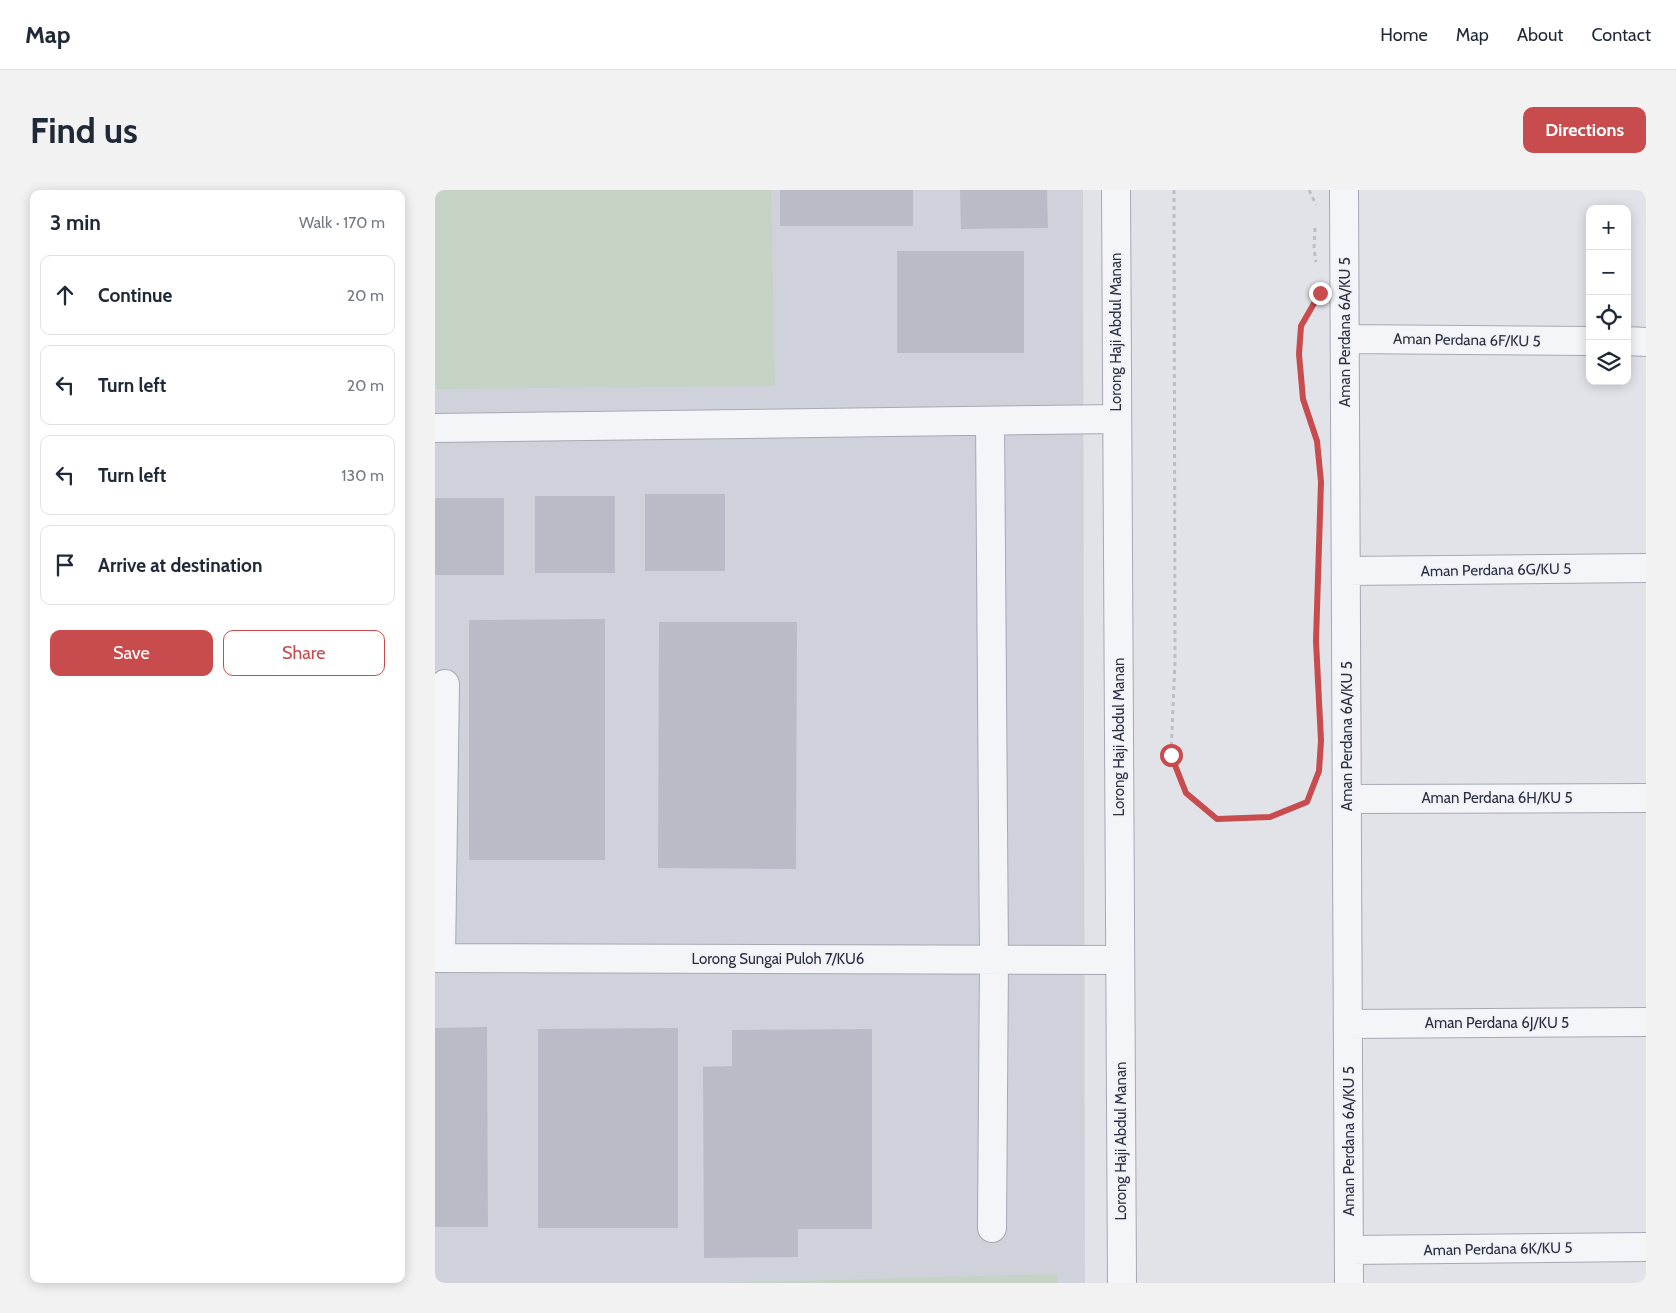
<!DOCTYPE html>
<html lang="en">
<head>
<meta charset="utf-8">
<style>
  body { margin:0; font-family:Cabin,sans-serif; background:#f2f2f3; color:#1f2937 }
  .controls { position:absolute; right:15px; top:15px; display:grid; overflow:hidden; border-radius:10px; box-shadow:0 2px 12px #0003 }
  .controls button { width:45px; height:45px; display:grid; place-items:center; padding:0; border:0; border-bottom:1px solid #e0e1e3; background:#fff; color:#1f2937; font:25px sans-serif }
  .stop { position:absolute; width:15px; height:15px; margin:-11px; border:4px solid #c84c4d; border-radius:50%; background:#fff }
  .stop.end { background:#c84c4d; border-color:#fff; box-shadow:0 1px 5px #0008 }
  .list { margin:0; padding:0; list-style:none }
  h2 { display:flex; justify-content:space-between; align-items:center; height:65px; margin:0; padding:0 20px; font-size:21px }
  h2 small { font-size:16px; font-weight:400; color:#747a83 }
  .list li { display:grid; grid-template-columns:32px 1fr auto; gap:15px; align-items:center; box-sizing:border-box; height:80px; margin:0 10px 10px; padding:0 10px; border:1px solid #e0e1e3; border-radius:10px }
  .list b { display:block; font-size:19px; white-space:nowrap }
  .list em { font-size:16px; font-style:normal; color:#747a83 }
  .actions { display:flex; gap:10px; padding:15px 20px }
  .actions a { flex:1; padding:11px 0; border:1px solid #c84c4d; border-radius:10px; text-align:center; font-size:18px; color:#c84c4d }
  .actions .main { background:#c84c4d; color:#fff }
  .icon { flex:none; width:28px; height:28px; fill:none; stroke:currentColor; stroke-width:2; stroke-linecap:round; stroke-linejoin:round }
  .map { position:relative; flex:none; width:1211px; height:1093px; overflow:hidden; border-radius:10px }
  header { display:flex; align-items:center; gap:30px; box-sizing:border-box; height:70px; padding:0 25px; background:#fff; border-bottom:1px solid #e0e1e3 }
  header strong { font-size:24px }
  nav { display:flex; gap:28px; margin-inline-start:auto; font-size:18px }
  .intro { display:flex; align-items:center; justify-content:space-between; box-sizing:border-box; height:120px; padding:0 30px }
  h1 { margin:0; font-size:35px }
  .button { padding:12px 22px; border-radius:10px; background:#c84c4d; color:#fff; font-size:18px; font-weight:700 }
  main { display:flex; gap:30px; padding:0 30px }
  aside { flex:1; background:#fff; border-radius:10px; box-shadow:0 2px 12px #0003 }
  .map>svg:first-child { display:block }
  .built { fill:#cfd2db }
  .green { fill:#c4d3c3 }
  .building { fill:#b9bcc6 }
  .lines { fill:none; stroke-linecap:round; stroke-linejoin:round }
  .minor-casing { stroke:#a6a9b3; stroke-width:30 }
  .path { stroke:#bbbec4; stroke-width:3; stroke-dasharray:4 4; stroke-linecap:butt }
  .minor { stroke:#f4f5f8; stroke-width:28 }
  .route { stroke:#c84c4d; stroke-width:6 }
  .labels { text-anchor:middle; stroke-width:4; stroke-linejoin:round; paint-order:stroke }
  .street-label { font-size:15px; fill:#2a2f40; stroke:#f1f2f7 }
</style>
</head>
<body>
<header>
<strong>Map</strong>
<nav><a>Home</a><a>Map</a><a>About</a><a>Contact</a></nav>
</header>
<div class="intro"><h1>Find us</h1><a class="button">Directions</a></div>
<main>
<aside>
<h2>3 min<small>Walk · 170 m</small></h2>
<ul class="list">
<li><svg class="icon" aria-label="ahead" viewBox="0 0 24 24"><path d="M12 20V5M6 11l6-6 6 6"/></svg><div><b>Continue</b></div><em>20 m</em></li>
<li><svg class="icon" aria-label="left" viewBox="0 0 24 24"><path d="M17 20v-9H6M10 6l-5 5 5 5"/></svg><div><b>Turn left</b></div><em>20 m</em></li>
<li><svg class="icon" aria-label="left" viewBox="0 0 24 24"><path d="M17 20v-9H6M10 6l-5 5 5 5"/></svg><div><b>Turn left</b></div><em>130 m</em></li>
<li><svg class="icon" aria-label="arrive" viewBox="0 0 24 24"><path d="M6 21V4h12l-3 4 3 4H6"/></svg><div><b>Arrive at destination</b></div></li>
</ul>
<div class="actions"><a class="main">Save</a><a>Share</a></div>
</aside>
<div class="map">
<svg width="1211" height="1093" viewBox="0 0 1211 1093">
  <rect width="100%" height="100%" fill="#e1e3e9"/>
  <!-- built -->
  <path class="built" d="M0,0H648L650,1093H0Z"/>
  <!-- green -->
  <path class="green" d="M0,0H336L340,196L0,199Z
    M622,1084V1093H285Z"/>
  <!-- building -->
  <path class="building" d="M345,0H478V36H345Z
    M525,0H612L613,38L526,39Z
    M462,61H589V163H462Z
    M210,304H290V381H210Z
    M100,306H180V383H100Z
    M0,308H69V385H0Z
    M170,429V670H34V430Z
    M224,432H362L361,679L223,678Z
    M52,837L53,1037H0V838Z
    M243,838V1038H103V839Z
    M437,839V1039H363V1067L269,1068L268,877L297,876V840Z"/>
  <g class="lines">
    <!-- minor casing -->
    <g class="minor-casing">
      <path id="minor" d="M681,0L687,1093
        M909,0L914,1093
        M910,149L1155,151
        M1192,151L1211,152
        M555,231L559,770L557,1038
        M0,238L682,229
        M911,381L1211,378
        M912,609L1211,608
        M0,768L685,770
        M6,768L10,494
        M913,834L1211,832
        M914,1060L1211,1057"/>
    </g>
    <!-- path -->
    <path class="path" d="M739,0L740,471L736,565L751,603L782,629L835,627L873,612L884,582
      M874,0L881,15
      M880,38L879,58L881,72
      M882,252L868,209L864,164L866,136L882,109
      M882,415V469"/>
    <!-- minor -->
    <use href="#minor" class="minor"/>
  </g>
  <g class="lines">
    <!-- route -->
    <path class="route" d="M736,565L751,603L782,629L835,627L872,612L884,581L886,551L881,451L886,292L882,251L868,209L864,164L866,136L885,103"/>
  </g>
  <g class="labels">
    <!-- street labels -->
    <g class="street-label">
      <text transform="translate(681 142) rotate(-90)" y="5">Lorong Haji Abdul Manan</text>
      <text transform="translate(910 142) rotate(-90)" y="5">Aman Perdana 6A/KU 5</text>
      <text transform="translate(1032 150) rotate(1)" y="5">Aman Perdana 6F/KU 5</text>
      <text transform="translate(1061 380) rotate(-1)" y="5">Aman Perdana 6G/KU 5</text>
      <text transform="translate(912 546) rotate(-90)" y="5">Aman Perdana 6A/KU 5</text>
      <text transform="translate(684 547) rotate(-90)" y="5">Lorong Haji Abdul Manan</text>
      <text x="1062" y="613">Aman Perdana 6H/KU 5</text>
      <text x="343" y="774">Lorong Sungai Puloh 7/KU6</text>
      <text x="1062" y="838">Aman Perdana 6J/KU 5</text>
      <text transform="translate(686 951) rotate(-90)" y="5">Lorong Haji Abdul Manan</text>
      <text transform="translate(914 951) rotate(-90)" y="5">Aman Perdana 6A/KU 5</text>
      <text transform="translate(1063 1059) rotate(-1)" y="5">Aman Perdana 6K/KU 5</text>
    </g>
  </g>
</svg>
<div class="controls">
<button>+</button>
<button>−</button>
<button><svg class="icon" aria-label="locate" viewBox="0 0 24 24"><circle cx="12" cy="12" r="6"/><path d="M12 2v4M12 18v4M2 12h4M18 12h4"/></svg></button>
<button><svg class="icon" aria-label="layers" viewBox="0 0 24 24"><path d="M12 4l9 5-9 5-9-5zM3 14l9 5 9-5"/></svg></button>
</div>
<div class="stop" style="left:736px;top:565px"></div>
<div class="stop end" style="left:885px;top:103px"></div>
</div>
</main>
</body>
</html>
